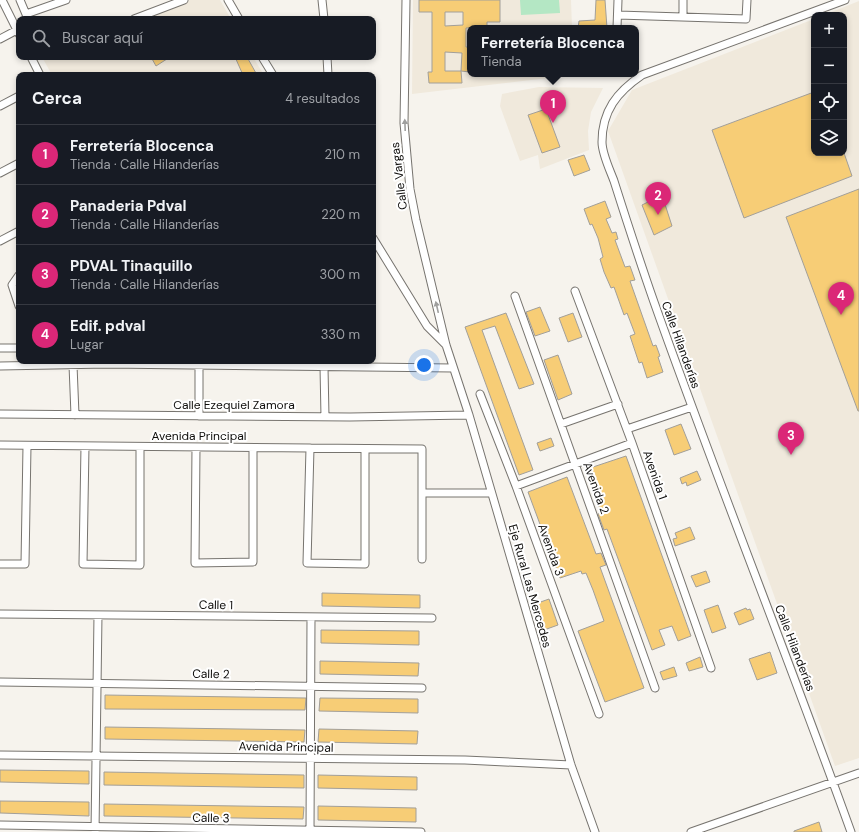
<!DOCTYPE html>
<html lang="es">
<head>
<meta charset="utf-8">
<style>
  body { margin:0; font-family:"DM Sans",sans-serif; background:#242831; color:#f1f3f6 }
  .controls { position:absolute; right:12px; top:12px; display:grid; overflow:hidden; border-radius:8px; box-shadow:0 2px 6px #0003 }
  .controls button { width:36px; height:36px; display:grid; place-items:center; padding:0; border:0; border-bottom:1px solid #363941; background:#171b24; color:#f1f3f6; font:20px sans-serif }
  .you { position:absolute; left:424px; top:365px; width:14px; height:14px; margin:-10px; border:3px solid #fff; border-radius:50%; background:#1a73e8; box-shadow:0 0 0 6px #1a73e833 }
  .badge { display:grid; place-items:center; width:26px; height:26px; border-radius:50%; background:#db2777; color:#fff; font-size:13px; font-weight:700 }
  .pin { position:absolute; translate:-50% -33px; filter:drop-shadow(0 1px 2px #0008) }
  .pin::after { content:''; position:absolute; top:21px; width:14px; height:12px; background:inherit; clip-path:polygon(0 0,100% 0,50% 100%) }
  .popup { position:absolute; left:467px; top:25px; width:172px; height:52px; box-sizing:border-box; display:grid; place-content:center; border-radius:8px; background:#171b24; filter:drop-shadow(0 1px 3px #0005); font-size:13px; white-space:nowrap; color:#9ea1a6 }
  .popup b { font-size:15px; color:#f1f3f6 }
  .popup::after { content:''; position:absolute; left:50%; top:100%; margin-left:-8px; border:8px solid transparent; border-top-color:#171b24 }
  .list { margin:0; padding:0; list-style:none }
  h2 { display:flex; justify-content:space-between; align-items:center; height:52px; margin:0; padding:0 16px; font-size:17px }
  h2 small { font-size:13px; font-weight:400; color:#9ea1a6 }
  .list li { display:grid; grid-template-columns:26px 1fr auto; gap:12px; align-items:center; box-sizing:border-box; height:60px; padding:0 16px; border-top:1px solid #363941 }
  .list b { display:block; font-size:15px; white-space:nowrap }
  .list p { margin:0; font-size:13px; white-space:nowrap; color:#9ea1a6 }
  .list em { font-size:13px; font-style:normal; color:#9ea1a6 }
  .icon { flex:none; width:22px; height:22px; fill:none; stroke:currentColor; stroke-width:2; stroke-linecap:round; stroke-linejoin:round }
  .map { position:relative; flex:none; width:859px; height:832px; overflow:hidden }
  .search { position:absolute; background:#171b24; box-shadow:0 2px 6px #0003; left:16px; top:16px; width:360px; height:44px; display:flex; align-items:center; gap:10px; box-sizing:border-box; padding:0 14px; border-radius:8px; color:#9ea1a6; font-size:15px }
  .panel { position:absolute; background:#171b24; box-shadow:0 2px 6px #0003; left:16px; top:72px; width:360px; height:292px; border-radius:8px }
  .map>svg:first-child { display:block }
  .built { fill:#f0e9dc }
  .green { fill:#b4e7c4 }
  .building { fill:#f7cd76; stroke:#a29f99; fill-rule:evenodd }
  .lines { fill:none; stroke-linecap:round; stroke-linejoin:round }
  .street-casing { stroke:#77746f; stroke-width:9 }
  .street { stroke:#fff; stroke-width:7 }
  .oneway { fill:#9f9f9e }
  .labels { text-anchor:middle; stroke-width:4; stroke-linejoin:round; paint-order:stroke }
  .street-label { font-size:12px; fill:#0f0e0c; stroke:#fff }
</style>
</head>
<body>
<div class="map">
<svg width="859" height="832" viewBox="0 0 859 832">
  <rect width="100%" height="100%" fill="#f6f3ed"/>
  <!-- built -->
  <path class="built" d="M190,0H220L231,19H140Z
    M413,0H571L572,28H470V74L573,75L412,94Z
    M859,1V758L835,766L608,131L632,90L814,19V153H844V15H824Z
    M42,57H253L264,75H52Z
    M539,87L603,88L591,112L588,131L589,150L540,169L538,155L520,161L500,106L502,94Z"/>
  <!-- green -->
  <path class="green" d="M520,0H559L560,13L521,15Z"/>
  <!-- building -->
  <path class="building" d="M419,0H500V22H487V28H466V47H470V72L461,71L462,83H429L428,72H432V12H419ZM445,12H463V25L445,26ZM445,52L462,53L461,71H445Z
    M596,0H605L607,28H578L579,21L595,20Z
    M151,57H170L156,66Z
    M235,57H247L257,75H243Z
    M814,92V153H844L852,176L744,218L712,130Z
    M546,109L560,147L542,153L528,115Z
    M584,155L590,170L574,176L568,160Z
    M859,189V411H858L786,217Z
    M662,195L672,226L654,235L642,205Z
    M605,201L611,217L606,219L612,233L616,232L618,239L615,240L625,267L630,266L635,280L630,281L653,346L656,345L660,356L658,357L663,372L647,378L642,362L639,363L630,336L635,334L627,313L624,315L614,287L611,288L604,272L600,259L603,257L598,238L592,224L590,225L584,209Z
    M540,307L550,331L535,336L526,312Z
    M506,313L534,384L519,389L495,326L482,330L533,470L519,475L465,327Z
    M573,313L582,337L568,342L559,318Z
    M558,355L572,394L558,400L544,360Z
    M681,424L691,449L674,455L665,430Z
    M551,438L554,446L540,451L537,443Z
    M626,456L691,636L678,641L672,626L659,630L665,645L652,650L607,529L604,530L598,514L601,513L587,469Z
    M697,471L701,480L687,486L686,482L682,484L680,478Z
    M567,477L596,554L601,553L606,565L600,567L644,688L605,702L578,631L604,621L593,590L586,573L582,574L581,571L560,578L528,492Z
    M690,527L695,539L675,546L673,539L677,538L675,533Z
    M706,571L710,582L696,587L691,576Z
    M322,593L420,595V608L322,606Z
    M549,599L558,625L544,630L535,604Z
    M718,605L726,628L712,633L704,610Z
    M746,608L747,610L750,609L754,619L739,625L734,613Z
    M321,630L419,631V645L321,643Z
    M770,652L777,673L757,680L749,659Z
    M700,657L703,667L689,671L686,663Z
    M320,661L419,663L418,676L320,674Z
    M674,667L677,676L663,680L660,672Z
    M105,695L306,698L305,710L105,709Z
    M320,698L418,699V713L319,711Z
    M105,727L305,730L304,742L105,739Z
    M319,729L418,731L417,744L318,742Z
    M0,770L89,771V784L0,782Z
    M104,772L304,775V788L104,785Z
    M318,775L417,777V790L318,788Z
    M0,801L89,802V816L0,813Z
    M104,804L304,807L303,819L104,816Z
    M318,806L416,808V822L318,820Z
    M819,822L822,832H794V831Z"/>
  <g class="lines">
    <!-- street casing -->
    <g class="street-casing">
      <path id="street" d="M2,0L19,34
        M20,0L28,19
        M228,0L239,19
        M322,0L324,19
        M406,0L404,123L410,189L416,220L446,345L469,415L571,765L595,832
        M845,0L642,75C617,92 602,111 602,142C602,154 610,170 614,181C627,222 640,262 654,302C717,480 787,654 851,832
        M26,14L66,0
        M618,15L746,19L747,0
        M683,17V0
        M134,19L184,0
        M617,28L618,0
        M0,39L17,30
        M31,57L40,75
        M262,57L273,75
        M327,57L328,75
        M0,106L19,96
        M0,173L19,163
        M373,238L427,326L446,345
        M0,241L19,231
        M19,275L12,285L19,306
        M575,291L632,443L711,668
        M515,296L655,688
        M0,348H19
        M73,365L75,415
        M0,366L107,364L453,368
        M324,367L325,417
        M480,394L516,486L599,714
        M0,414L350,417L469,415
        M199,416V365
        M561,424L618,404
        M627,429L692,407
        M0,445L422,449V559
        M85,446L83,564L140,565V447
        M196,447L195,563L253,562V448
        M310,448L307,563L365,564V449
        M516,486L632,443
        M423,493H491
        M0,564H25L27,446
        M0,614L432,618
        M0,682L422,688
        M0,755L465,760L571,765
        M0,825L421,832
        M95,832L98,615
        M310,832L311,618
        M691,832L859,773"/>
    </g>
    <!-- street -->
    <use href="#street" class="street"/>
  </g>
  <!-- one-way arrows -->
  <defs><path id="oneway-solid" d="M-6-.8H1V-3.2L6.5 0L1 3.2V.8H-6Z"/></defs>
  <g class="oneway">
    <use href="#oneway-solid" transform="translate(405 125) rotate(-92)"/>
    <use href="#oneway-solid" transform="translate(437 307) rotate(-103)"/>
  </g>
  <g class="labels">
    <!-- street labels -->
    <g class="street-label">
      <text transform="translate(399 176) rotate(-97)" y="4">Calle Vargas</text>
      <text transform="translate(681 345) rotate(70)" y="4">Calle Hilanderías</text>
      <text x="234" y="409">Calle Ezequiel Zamora</text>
      <text x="199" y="440">Avenida Principal</text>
      <text transform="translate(655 475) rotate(71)" y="4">Avenida 1</text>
      <text transform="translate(596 488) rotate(70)" y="4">Avenida 2</text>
      <text transform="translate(551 550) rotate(70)" y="4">Avenida 3</text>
      <text transform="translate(530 586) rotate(74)" y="4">Eje Rural Las Mercedes</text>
      <text transform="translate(216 605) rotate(1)" y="4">Calle 1</text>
      <text transform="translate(795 648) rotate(69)" y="4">Calle Hilanderías</text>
      <text transform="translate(211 674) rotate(1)" y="4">Calle 2</text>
      <text transform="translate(286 747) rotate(1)" y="4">Avenida Principal</text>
      <text transform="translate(211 818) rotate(1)" y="4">Calle 3</text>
    </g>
  </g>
</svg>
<div class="controls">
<button>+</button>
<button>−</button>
<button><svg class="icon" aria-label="locate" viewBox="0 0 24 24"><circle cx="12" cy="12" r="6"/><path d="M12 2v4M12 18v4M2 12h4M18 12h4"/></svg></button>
<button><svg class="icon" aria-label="layers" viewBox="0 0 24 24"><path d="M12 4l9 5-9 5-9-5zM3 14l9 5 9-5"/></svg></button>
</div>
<div class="you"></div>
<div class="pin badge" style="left:553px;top:123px">1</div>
<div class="popup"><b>Ferretería Blocenca</b>Tienda</div>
<div class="pin badge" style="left:658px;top:215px">2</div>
<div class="pin badge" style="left:791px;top:455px">3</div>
<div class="pin badge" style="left:841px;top:315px">4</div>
<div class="search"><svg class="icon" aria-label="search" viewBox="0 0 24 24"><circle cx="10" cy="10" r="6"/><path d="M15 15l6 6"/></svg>Buscar aquí</div>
<section class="panel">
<h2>Cerca<small>4 resultados</small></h2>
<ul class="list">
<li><span class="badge">1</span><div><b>Ferretería Blocenca</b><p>Tienda · Calle Hilanderías</p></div><em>210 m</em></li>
<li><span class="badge">2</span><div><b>Panaderia Pdval</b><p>Tienda · Calle Hilanderías</p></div><em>220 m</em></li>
<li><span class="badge">3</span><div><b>PDVAL Tinaquillo</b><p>Tienda · Calle Hilanderías</p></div><em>300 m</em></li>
<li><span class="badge">4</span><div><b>Edif. pdval</b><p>Lugar</p></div><em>330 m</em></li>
</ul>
</section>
</div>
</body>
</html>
